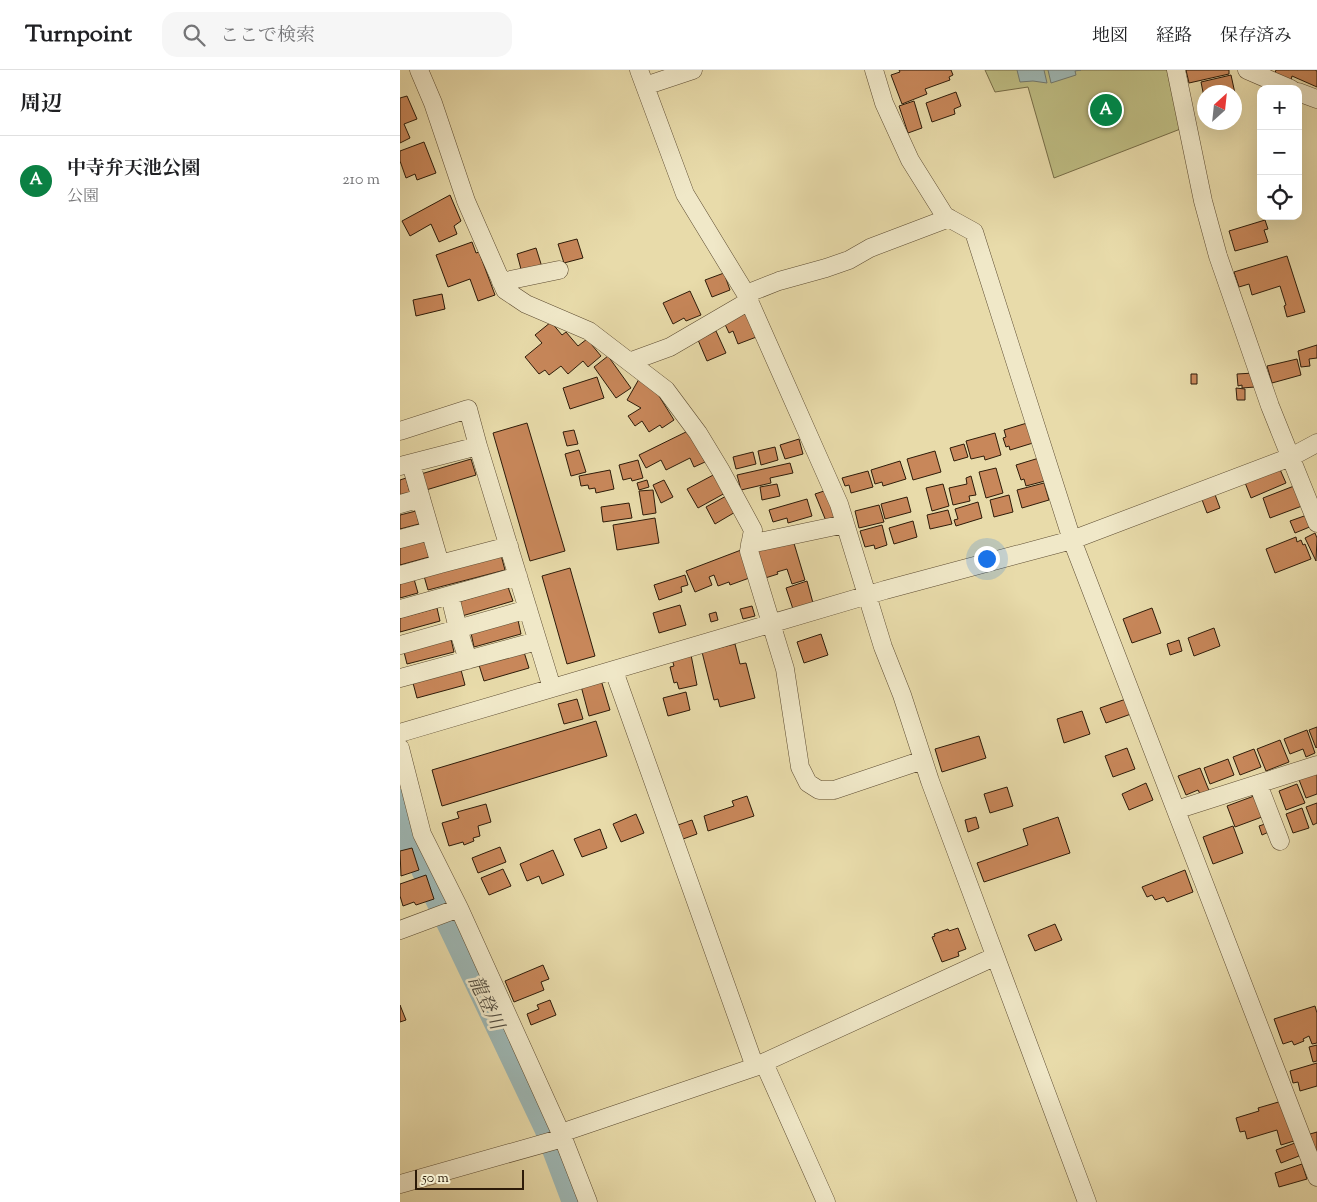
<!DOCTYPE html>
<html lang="ja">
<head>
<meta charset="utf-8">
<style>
  body { margin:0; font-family:"Sorts Mill Goudy","Noto Serif JP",serif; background:#f6f6f6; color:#202124 }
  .controls { position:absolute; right:15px; top:15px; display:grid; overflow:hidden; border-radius:10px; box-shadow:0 5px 20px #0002 }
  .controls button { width:45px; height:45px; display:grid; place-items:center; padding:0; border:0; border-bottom:1px solid #e0e0e0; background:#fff; color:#202124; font:25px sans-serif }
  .compass { position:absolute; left:797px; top:15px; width:45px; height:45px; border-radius:50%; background:#fff; box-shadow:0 5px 20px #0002; rotate:27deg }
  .scale { position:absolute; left:15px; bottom:12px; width:109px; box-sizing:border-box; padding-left:5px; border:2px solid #2d1b09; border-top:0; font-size:14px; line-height:18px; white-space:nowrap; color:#2d1b09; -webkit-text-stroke:4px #f0e8c8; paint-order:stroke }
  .you { position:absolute; left:586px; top:488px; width:18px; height:18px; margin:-12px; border:4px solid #fff; border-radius:50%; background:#1a73e8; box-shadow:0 0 0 8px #1a73e833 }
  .badge { display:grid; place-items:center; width:32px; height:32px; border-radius:50%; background:#0b8043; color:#fff; font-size:16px; font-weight:700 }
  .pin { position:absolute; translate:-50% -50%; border:2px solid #fff; box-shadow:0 1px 5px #0006 }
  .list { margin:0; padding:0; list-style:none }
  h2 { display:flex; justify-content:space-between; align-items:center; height:65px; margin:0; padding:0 20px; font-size:21px }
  h2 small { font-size:16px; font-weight:400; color:#757577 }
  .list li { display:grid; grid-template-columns:32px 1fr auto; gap:15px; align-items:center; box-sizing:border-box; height:90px; padding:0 20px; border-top:1px solid #e0e0e0 }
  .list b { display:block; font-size:19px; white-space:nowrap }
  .list p { margin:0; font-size:16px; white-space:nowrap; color:#757577 }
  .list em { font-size:16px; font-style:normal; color:#757577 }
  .icon { flex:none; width:28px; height:28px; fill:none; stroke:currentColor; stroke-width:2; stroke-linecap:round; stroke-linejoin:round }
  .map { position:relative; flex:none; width:917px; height:1132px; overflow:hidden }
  header { display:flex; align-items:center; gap:30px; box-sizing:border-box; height:70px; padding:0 25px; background:#fff; border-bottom:1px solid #e0e0e0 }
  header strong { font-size:24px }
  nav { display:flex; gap:28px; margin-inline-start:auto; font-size:18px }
  .search { width:350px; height:45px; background:#f6f6f6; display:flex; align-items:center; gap:12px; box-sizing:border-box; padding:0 18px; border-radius:15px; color:#757577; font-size:19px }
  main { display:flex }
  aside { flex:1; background:#fff }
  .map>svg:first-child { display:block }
  .green { fill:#bebd83; stroke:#766c46 }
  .water { fill:#9eb8b5; stroke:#717970 }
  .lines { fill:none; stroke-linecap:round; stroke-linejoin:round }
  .river { stroke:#9eb8b5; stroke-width:26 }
  .building { fill:#c8875a; stroke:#2d1b09 }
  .minor-casing { stroke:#5c4b31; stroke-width:19 }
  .minor { stroke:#f0e8c8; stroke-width:18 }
  .labels { text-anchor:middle; stroke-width:5; stroke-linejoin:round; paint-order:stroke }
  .water-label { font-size:19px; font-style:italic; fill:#4f4a3d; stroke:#f0e8c8 }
</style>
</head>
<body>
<header>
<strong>Turnpoint</strong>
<div class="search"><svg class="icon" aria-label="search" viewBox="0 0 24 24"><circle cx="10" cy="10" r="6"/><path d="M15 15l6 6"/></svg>ここで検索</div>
<nav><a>地図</a><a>経路</a><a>保存済み</a></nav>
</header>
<main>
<aside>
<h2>周辺<small></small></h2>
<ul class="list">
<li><span class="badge">A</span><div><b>中寺弁天池公園</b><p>公園</p></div><em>210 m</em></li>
</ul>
</aside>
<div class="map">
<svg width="917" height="1132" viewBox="0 0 917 1132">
  <rect width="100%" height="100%" fill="#e8dbaa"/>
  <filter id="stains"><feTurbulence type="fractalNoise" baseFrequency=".004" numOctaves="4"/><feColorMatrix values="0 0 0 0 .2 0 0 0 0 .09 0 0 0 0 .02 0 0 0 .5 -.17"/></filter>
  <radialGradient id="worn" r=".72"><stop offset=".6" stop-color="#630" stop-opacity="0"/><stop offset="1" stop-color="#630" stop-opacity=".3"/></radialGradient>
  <!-- green -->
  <path class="green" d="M585,0H769L783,58L654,108L628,17L595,22Z"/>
  <!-- water -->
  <path class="water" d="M617,0H644L647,13L633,11L620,12Z
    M648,0H681L675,1L676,5L651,13Z"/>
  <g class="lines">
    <!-- river -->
    <path class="river" d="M0,732L11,772L147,1058L175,1132"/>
  </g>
  <!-- building -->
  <path class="building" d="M499,0H551L553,5L549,7L550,10L525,19L527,24L502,34L491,5L500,2Z
    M786,0H829V4L789,13Z
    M876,0H915L917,1V17L892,6L891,10L875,3Z
    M831,5L836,28H834V22H804V27L801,12Z
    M556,22L561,36L554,39L555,44L532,52L526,33Z
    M7,26L17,49L4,54L10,68L0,73V28Z
    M514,31L522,58L508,63L499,36Z
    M24,72L36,103L17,110L15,104L6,108L0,91V81Z
    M50,125L61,151L54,156L57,164L39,172L31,154L10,166L2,151Z
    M865,150L868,159L864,160L868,172L835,181L829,161Z
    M177,169L183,188L164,193L158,174Z
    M72,172L76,183L79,182L95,225L78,231L70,209L48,217L36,185Z
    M136,178L142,197L122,203L117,184Z
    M887,186L905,242L887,247L884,236L886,235L880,216L852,225L849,214L839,217L834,202Z
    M324,203L330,220L312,227L305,210Z
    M290,221L301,245L286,251L284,248L273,254L263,233Z
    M42,224L45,239L16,246L13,230Z
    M347,239L359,266L338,274L333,261L329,263L323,250Z
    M151,252L162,265L166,262L178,276L187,269L201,286L188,297L183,291L168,304L161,296L149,305L145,300L139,304L125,287L142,273L135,265Z
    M316,261L326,283L307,291L298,270Z
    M917,275V288L909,289L910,296L901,297L898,281Z
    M208,286L231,318L216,328L194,297Z
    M897,289L901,305L872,313L867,296Z
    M854,303L855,317L842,318V315L838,316L837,304Z
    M791,304H797V314H791Z
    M197,307L204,328L170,339L163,318Z
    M239,309L254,318L274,350L262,358L260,355L249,362L242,351L235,356L228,346L241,338L227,330Z
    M836,318L845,319V330H837Z
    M127,353L165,481L130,491L93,363Z
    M627,353L633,373L610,380L609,376L606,377L603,368L606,367L604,360Z
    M174,360L178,374L167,376L163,362Z
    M290,360L305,392L294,397L290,388L266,400L261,390L246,398L239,385Z
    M595,363L601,385L585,390L584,386L571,389L566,371Z
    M399,369L403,384L385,389L380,375Z
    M564,374L568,387L554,391L550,378Z
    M375,377L378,390L361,395L358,381Z
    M179,380L186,402L171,406L165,384Z
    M535,381L541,402L513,410L507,389Z
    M353,382L356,394L336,399L333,387Z
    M639,388L645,411L626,416L624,409L621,410L616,395Z
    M71,389L76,405L26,420L21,404Z
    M238,390L243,408L232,411L231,408L223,410L219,395Z
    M500,391L506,409L483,416L482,412L475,414L471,400Z
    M390,393L393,403L370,408L371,413L341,420L337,405Z
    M878,395L886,413L851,428L844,410Z
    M596,398L603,423L586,428L579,402Z
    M210,400L214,419L196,423L195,418L189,419L188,415L181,416L179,406Z
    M468,401L473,417L451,423L449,415L445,416L442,408Z
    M317,403L327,422L298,438L287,419Z
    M571,406L576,425L569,426L570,431L553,435L549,418L567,414L566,408Z
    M6,408L10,423L0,425V410Z
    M247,410L249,417L239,420L237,413Z
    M264,410L273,427L261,433L253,415Z
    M644,413L649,430L622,438L617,420Z
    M377,414L380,426L362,430L360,417Z
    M543,414L549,436L532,441L526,418Z
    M894,416L902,436L870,448L863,428Z
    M253,420L256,443L243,445L239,421Z
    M427,420L437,447L426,451L415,424Z
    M814,422L820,438L807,443L801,427Z
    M328,425L337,441L315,454L306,437Z
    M609,425L613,442L594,447L590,430Z
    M507,427L511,442L485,449L481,434Z
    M407,429L412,446L388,453L387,448L373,452L369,440Z
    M578,432L582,448L556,456L554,450L558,449L555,439Z
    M229,433L232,448L203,452L201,437Z
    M479,435L484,452L459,458L455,441Z
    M548,440L552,454L530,459L527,445Z
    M16,441L19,454L0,459V445Z
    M907,445L912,456L895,463L890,451Z
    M255,448L259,473L217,480L213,455Z
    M513,451L517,467L494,474L489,458Z
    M482,455L487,475L475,479L474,475L465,477L460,461Z
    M915,463L917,468L916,491L905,468Z
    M896,467L897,472L901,470L903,475L905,474L911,489L875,503L866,479Z
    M393,470L405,510L392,514L387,499L377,502L378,504L362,509L354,482Z
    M25,471L29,487L0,495V477Z
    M341,480L352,507L330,515L329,512L318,516L314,505L309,507L312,515L295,522L286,501Z
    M101,485L105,500L28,520L24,506Z
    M170,498L195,586L167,594L142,506Z
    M285,505L288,515L281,517L282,522L259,530L254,515Z
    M14,509L18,523L0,528V513Z
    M407,511L413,533L393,539L386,518Z
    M108,517L113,531L62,546L58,532Z
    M280,535L286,555L259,563L253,543Z
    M352,536L355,546L343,549L340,539Z
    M37,538L40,551L0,562V548Z
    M752,538L761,563L732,573L723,549Z
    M316,542L318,550L311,552L309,544Z
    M118,550L121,564L74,577L71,563Z
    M814,558L820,576L794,586L788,568Z
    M421,564L428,585L404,593L397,572Z
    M51,569L54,582L7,594L4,582Z
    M779,570L782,581L770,585L767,574Z
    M335,574L340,594L346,593L355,628L320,637L318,629L314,630L302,582Z
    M124,582L129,598L84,611L79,595Z
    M291,585L297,615L279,619L277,612L274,613L270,597L274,596L272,589Z
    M61,600L65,615L17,628L13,613Z
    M201,610L210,640L189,646L181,616Z
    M286,622L290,640L268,646L263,628Z
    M177,629L183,649L164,654L158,634Z
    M726,629L731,644L706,653L700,638Z
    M682,641L690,664L664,673L657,649Z
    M196,651L207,686L42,736L32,700Z
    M917,657V677L916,678L909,660Z
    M907,660L915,683L906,687L903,679L890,684L884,669Z
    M579,666L586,688L542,702L535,679Z
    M880,670L889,692L866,701L857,679Z
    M727,678L735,699L713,707L705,686Z
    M854,679L861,697L840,705L833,687Z
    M828,689L834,705L810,714L804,698Z
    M800,698L810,723L801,726L798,720L786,725L778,706Z
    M917,700V724L906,728L898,707Z
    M746,713L753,730L729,740L722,724Z
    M897,714L905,733L886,740L879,721Z
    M607,717L613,736L590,743L584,724Z
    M347,726L354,746L308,761L304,746L334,736L332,731Z
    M854,726L862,747L835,757L827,736Z
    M917,733V753L913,755L906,737Z
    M86,734L91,752L78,756L80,766L73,768L74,771L64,775L63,772L49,776L42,753L59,748L57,742Z
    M902,738L909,758L893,763L886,744Z
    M236,744L244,763L221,772L213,754Z
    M576,747L579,758L568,762L565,750Z
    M658,747L670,783L584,812L577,793L628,775L623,759Z
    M292,750L297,764L283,769L278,755Z
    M868,753L871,761L862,765L859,756Z
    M833,756L843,783L813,794L803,767Z
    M200,759L207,778L182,787L174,769Z
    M100,777L106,792L78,803L72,788Z
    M12,778L19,800L1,806L0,781Z
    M153,780L164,805L142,814L139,806L127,811L120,794Z
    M103,799L111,816L89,825L81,808Z
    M785,800L793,822L767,832L764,827L755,830L752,825L747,827L742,817Z
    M26,805L34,829L16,835L14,832L3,836L0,826V814Z
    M655,854L662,870L635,881L628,865Z
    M558,858L566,879L558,882L559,886L542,892L532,867L535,866L534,864L548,859L549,861Z
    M143,895L149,909L141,912L144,920L114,932L105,911Z
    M150,930L156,945L131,955L127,944L139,939L137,935Z
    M0,935L6,950L0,952Z
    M915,936L917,943V973L912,974L909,966L903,969L904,971L894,975L892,971L883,974L874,949Z
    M917,975V991L913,992L909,977Z
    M917,993V1016L900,1021L898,1012L893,1013L890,1001Z
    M882,1031L894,1071L881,1075L877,1060L847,1069L845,1061L840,1062L836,1048L859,1041L858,1038Z
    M917,1062V1080H915L910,1064Z
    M895,1073L899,1086L881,1093L876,1080Z
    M902,1094L907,1109L879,1117L875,1103Z"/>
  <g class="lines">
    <!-- minor casing -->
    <g class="minor-casing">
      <path id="minor" d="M19,0L33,33L66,131L105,220L126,234L189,261L266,320L298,363L321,401L353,460L349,481L385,599L400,697L408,713L419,720H434L523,690
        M239,0L285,124L346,224L439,434L483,577L502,625L530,711L687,1132
        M474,0L484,33L510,90L545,146L574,162L672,470L917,1107
        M776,0L803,131L818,186L870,336L917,453
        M847,0L891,19
        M245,16L293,0
        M898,22L917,29
        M101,212L159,200
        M346,224L379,211L426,198L449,190L470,178L549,148
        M229,292L270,277L349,231
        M0,361L68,339L78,376
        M11,394L40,494L109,476
        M0,396L78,376L152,618
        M0,434L21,428
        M0,469L30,461
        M350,474L445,454
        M0,505L40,494
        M50,526L58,559L68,590
        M0,539L118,506
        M0,575L128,539
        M214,601L355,997
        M0,608L137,571
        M0,663L485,520L672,470L891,387L917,373
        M0,678L22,764L59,838L163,1068L188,1132
        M858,714L880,771
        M776,740L917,695
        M0,860L59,838
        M364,993L426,1132
        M161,1063L352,998L594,887
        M0,1114L163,1068"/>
    </g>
    <!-- minor -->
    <use href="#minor" class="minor"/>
  </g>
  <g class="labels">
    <!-- water labels -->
    <g class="water-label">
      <text transform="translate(87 932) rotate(65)" y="7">龍登川</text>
    </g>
  </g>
  <rect width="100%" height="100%" filter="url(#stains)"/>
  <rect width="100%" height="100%" fill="url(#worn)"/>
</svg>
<div class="controls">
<button>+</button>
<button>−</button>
<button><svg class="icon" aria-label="locate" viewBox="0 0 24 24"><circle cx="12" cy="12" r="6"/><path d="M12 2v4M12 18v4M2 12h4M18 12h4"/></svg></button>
</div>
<svg class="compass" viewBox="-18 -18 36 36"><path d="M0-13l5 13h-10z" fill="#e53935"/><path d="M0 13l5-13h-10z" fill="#757577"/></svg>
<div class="scale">50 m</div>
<div class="you"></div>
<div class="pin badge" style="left:706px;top:40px">A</div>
</div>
</main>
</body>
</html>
